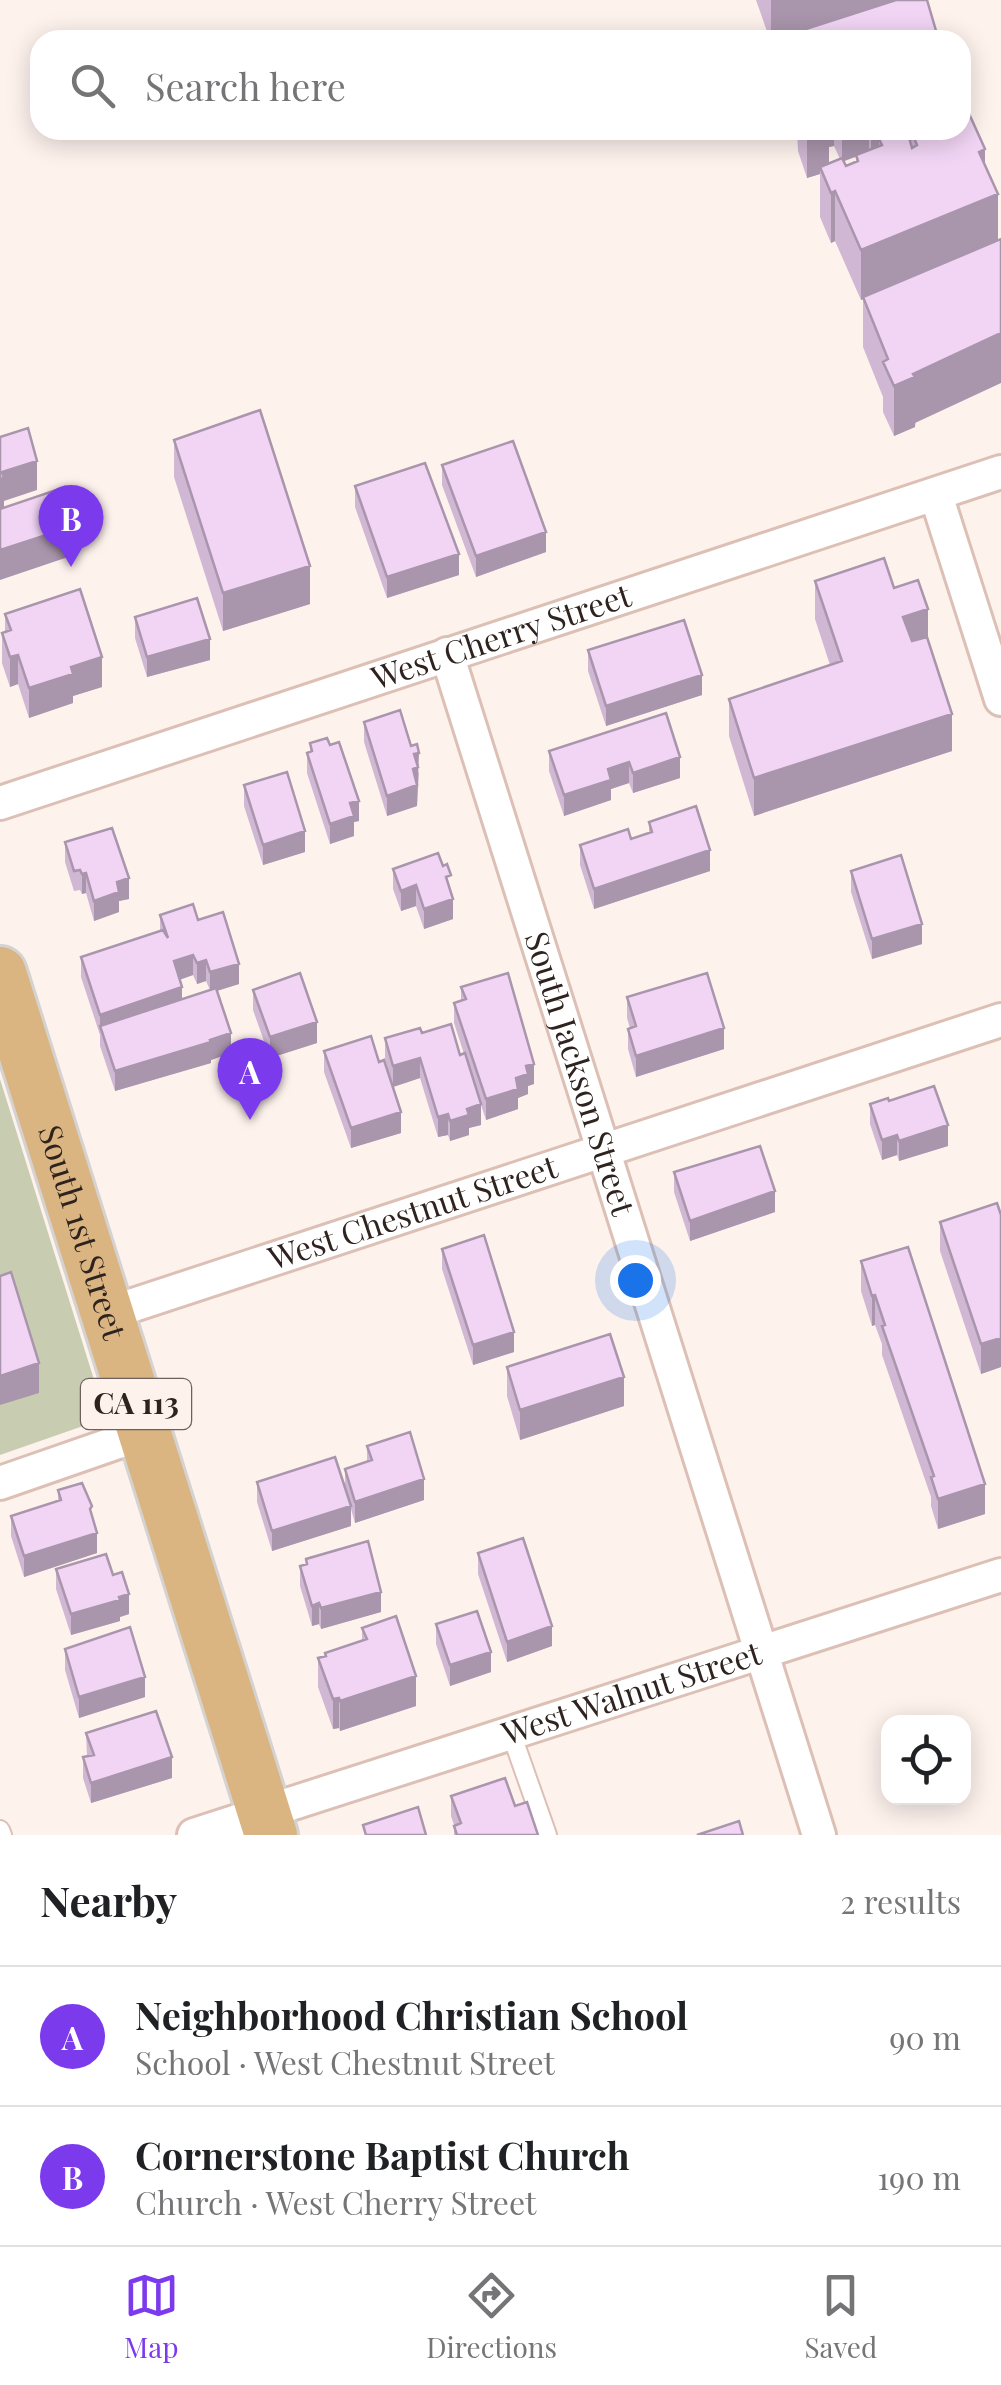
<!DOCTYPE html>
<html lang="en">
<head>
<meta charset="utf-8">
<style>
  body { margin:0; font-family:"Playfair Display",serif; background:#f2f2f2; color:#202124 }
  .controls { position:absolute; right:30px; bottom:30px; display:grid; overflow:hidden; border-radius:20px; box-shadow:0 5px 25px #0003 }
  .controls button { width:90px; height:90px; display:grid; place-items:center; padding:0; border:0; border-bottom:2px solid #e0e0e0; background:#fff; color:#202124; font:50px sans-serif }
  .you { position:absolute; left:635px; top:1280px; width:35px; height:35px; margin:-25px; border:8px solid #fff; border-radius:50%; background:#1a73e8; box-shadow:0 0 0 15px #1a73e833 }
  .badge { display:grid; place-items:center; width:65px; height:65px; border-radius:50%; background:#7c3aed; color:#fff; font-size:32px; font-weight:700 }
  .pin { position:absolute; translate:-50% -82px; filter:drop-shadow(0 2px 5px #0008) }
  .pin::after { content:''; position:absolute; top:52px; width:35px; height:30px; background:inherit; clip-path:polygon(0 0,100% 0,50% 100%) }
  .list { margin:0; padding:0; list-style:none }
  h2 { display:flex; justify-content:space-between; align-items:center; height:130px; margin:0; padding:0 40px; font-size:42px }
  h2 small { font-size:32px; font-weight:400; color:#757577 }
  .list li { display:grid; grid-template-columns:65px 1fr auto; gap:30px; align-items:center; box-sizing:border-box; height:140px; padding:0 40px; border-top:2px solid #e0e0e0 }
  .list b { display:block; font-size:38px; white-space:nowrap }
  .list p { margin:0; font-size:32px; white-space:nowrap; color:#757577 }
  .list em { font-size:32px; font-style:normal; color:#757577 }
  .icon { flex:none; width:55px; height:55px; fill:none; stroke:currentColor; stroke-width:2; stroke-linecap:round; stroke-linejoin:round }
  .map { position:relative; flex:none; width:1001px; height:1835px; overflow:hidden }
  .search { position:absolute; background:#fff; box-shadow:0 5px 25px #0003; left:30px; right:30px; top:30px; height:110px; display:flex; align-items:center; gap:25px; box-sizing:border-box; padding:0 35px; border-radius:30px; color:#757577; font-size:38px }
  .sheet { height:410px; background:#fff }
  nav { display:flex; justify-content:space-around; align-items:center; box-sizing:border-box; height:140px; border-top:2px solid #e0e0e0; background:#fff; font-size:28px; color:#757577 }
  nav a { display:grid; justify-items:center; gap:5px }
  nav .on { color:#7c3aed }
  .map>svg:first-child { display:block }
  .green { fill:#c8cdb2 }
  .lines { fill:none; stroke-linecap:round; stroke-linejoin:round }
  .lane-casing { stroke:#dcc0b5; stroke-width:22 }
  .street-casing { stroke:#dcc0b5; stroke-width:38 }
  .primary-casing { stroke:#d5d3d2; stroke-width:58 }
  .lane { stroke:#fff; stroke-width:18 }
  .street { stroke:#fff; stroke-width:32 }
  .primary { stroke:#dbb581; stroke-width:52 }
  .wall { fill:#d0b7d3; fill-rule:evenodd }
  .shaded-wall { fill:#a995ac }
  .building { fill:#f2d5f5; stroke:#a995ac; stroke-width:2.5 }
  .labels { text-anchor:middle; stroke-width:8; stroke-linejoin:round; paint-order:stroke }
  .shield { fill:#fef2ed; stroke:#6c615d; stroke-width:2.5 }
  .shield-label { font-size:30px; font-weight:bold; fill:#2e231f }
  .street-label { font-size:32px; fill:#2e231f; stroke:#fef2ed }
</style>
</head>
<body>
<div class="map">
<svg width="1001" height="1835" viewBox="0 0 1001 1835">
  <rect width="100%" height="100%" fill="#fef2ed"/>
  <!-- green -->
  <path class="green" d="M0,1079L106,1418L0,1455Z"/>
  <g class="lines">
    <!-- lane casing -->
    <g class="lane-casing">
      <path id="lane" d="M511,1733L547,1835
        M0,1830L2,1835"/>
    </g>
    <!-- street casing -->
    <g class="street-casing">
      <g id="street">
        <path d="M936,495L1001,699"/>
        <path id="s1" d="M447,654L819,1835"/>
        <path id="s2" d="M0,803L1001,472"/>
        <path id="s3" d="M109,1313L1001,1020"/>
        <path d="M0,1483L144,1433"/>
        <path id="s4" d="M194,1835L1001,1575"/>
      </g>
    </g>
    <!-- primary casing -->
    <g class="primary-casing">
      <g id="primary">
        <path id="s5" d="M0,973L271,1835"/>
      </g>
    </g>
    <!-- lane -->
    <use href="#lane" class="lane"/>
    <!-- street -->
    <use href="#street" class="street"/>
    <!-- primary -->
    <use href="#primary" class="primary"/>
  </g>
  <!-- wall -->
  <path class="wall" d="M756,0H927L937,34L946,40H770Z
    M797,130H961L915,427L894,436L883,412V397L863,347V299L861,300L835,241L831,243L820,217V174L807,178L798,151ZM834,146L840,159L829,163V147ZM856,157V162L846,166L844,161Z
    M174,440L310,604L223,631L174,477Z
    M442,465L546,552L476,577L442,485Z
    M355,486L459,575L387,598L355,507Z
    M815,581L894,588L928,641L952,751L754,816L729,736V699L830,665L815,619Z
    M5,614L102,687L73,696V703L29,718L18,684L10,687L2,663V633L5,632Z
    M135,617L210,660L147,677L135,638Z
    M588,650L702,695L606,726L588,671Z
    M666,713L680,778L633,793L629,783L611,789V800L564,816L549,771V751Z
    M364,722L419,773L417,806L387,816L364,742Z
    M310,743L359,821L354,822V836L330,844L307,773V753L310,752Z
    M244,785L305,852L263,865L244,806Z
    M649,822L710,871L594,909L580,865V845L631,839L649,833Z
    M65,842L129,899L119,901V912L94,921L86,893L82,894L80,890L74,891L65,862Z
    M393,869L451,890L453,919L424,929L416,906L401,911L393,889Z
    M851,871L922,944L872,959L851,892Z
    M160,915L198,920L239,984L217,991L231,1053L211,1060V1063L115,1091L100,1046V1035L81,977V957L160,931ZM193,975L197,984L206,981L210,990L182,999L180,979Z
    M461,987L534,1084L528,1086V1094L518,1098V1109L486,1120L481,1105V1125L469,1128V1135L450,1141L448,1135L438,1137L420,1078L393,1087L385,1059V1038L422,1033L460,1055L464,1054L454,1023V1003L461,1001Z
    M253,990L317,1043L270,1058L253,1010Z
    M627,997L724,1049L636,1077L628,1049V1029L630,1028L627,1018Z
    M324,1051L401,1133L351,1148L324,1072Z
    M889,1101L948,1146L899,1161L897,1155L882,1160L870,1124V1104Z
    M674,1172L775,1212L690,1241L674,1192Z
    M1000,1205L1001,1367L981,1374L940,1251V1222L1000,1212Z
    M442,1249L514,1352L473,1365L442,1269Z
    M861,1261L985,1514L938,1529L931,1506V1497L882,1355V1344L875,1325L872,1326L861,1291Z
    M507,1367L624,1406L520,1440L507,1396Z
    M367,1446L424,1500L355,1523L351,1509V1526L272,1551L257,1502V1482L345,1486V1469L367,1461Z
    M58,1490L92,1517L97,1553L24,1577L11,1536V1516L58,1501Z
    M478,1553L552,1646L507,1662L478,1574Z
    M306,1559L381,1612L321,1629L319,1624L312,1626L300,1586V1566L306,1564Z
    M56,1569L113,1575L129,1614L120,1617V1621L71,1635L56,1589Z
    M436,1624L491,1672L450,1686L436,1644Z
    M362,1628L416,1706L340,1731L339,1728L333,1729L318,1687V1658L362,1640Z
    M65,1649L145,1697L79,1718L65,1670Z
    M86,1733L172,1778L91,1803L83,1778V1757L87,1756Z
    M451,1796L515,1806L538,1835H454V1825L451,1816Z"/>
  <!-- shaded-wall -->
  <path class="shaded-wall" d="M771,0H911L784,36V40H771Z
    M807,130H834V146L829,147V171L820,167V174L807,178Z
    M842,130H869V151L842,162Z
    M871,130H897V150L882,145L879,139V156L871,158Z
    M985,149V199L998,194V244L861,300V250L979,152Z
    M835,191V241L831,243V193Z
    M1001,333V383L915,423V427L894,436V386L913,374Z
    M37,461V490L4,501V508L0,509V479L2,472Z
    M77,525V554L0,580V550Z
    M546,532V552L476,577V556Z
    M459,554V575L387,598V577Z
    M310,566V604L223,631V593Z
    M928,609V646L903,654V617Z
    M210,639V660L147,677V657Z
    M18,655V684L10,687V657Z
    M102,657V687L73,696V703L29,718V688L71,667Z
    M702,675V695L606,726V706Z
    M952,714V751L754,816V778Z
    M419,753L417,806L387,816V796L414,754Z
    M680,757V778L633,793V773Z
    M629,762V783L611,789V800L564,816V795L608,769Z
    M359,801V821L354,822V836L330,844V824L350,803Z
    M305,831V852L263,865V845Z
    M710,850V871L594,909V889Z
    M86,873V893L82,894V874Z
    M129,878V899L119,901V912L94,921V901L117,882Z
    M416,885V906L401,911V891Z
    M453,899V919L424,929V909Z
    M922,924V944L872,959V939Z
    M193,955V975L174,982V961Z
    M206,960V981L197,984V963Z
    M239,964V984L210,993V972Z
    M182,987V1008L100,1026V1035V1015Z
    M317,1022V1043L270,1058V1037Z
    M724,1028V1049L636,1077V1056Z
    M231,1033V1053L211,1060V1063L115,1091V1071Z
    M420,1058V1078L393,1087V1066Z
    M534,1064V1084L528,1086V1094L518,1098V1109L486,1120V1099L516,1078L526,1066Z
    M481,1104V1125L469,1128V1135L450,1141V1121L467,1109Z
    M401,1112V1133L351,1148V1128Z
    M448,1114V1135L438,1137V1117Z
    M948,1125V1146L899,1161V1141Z
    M897,1135V1155L882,1160V1140Z
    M775,1191V1212L690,1241V1221Z
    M875,1295V1325L872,1326V1296Z
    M514,1332V1352L473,1365V1345Z
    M1001,1338V1367L981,1374V1344Z
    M39,1363V1393L0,1405V1376Z
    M624,1377V1406L520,1440V1410Z
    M424,1479V1500L355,1523V1502Z
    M985,1484V1514L938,1529V1499Z
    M351,1506V1526L272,1551V1531Z
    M97,1533V1553L24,1577V1556Z
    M381,1592V1612L321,1629V1608Z
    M129,1594V1614L120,1617V1621L71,1635V1614Z
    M319,1603V1624L312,1626V1606Z
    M552,1626V1646L507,1662V1642Z
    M491,1652V1672L450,1686V1665Z
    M416,1676V1706L340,1731V1701Z
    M145,1677V1697L79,1718V1697Z
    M339,1698V1728L333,1729V1699Z
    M172,1757V1778L91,1803V1783Z"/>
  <!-- building -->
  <path class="building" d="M896,0H927L937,34L944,32L946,40H786L784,36Z
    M966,107L985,149L979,152L998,194L861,250L835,191L831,193L820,167L842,158L846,166L858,161L856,155L882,145L879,139L903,130H907L912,148L917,145L912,133L920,130H961V108Z
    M1001,239V333L913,374L915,377L894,386L883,362L888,359L863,297Z
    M260,410L310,566L223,593L174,440Z
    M28,428L37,461L2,472L4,478L0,479V437Z
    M513,441L546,532L476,556L442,465Z
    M425,463L459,554L387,577L355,486Z
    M65,487L77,525L0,550V509Z
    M884,558L894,588L918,580L928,609L903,617L912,641L927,637L952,714L754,778L729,699L842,661L815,581Z
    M80,589L102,657L71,667L73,674L29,688L18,655L10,657L2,633L11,630L5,614Z
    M197,598L210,639L147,657L135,617Z
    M684,620L702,675L606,706L588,650Z
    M400,710L411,746L417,744L419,753L414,754L418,767L413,769L417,785L387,796L364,722Z
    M666,713L680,757L633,773L629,762L608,769L611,780L564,795L549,751Z
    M327,738L330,745L339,742L359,801L350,803L354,816L330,824L307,753L312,751L310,743Z
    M287,772L305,831L263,845L244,785Z
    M696,806L710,850L594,889L580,845L628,829L631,839L652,832L649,822Z
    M112,828L129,878L117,882L119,892L94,901L86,873L82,874L80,870L74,871L65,842Z
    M438,853L443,866L447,864L451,875L446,877L453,899L424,909L416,885L401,891L393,869Z
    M901,855L922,924L872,939L851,871Z
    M193,904L198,920L223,912L239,964L210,972L206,960L197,963L193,955L174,961L182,987L100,1015L81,957L163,930L168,938L160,915Z
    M300,973L317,1022L270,1037L253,990Z
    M508,973L534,1064L526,1066L528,1074L516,1078L518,1089L486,1099L454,1003L466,999L461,987Z
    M707,973L724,1028L636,1056L628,1029L636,1026L627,997Z
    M216,988L231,1033L210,1040L211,1042L115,1071L100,1026Z
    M451,1024L460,1055L465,1053L481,1104L467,1109L469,1115L450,1121L448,1114L438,1117L420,1058L393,1066L385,1038L420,1028L422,1033Z
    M371,1036L379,1062L384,1060L401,1112L351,1128L324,1051Z
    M934,1086L948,1125L899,1141L897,1135L882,1140L870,1104L888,1098L889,1101Z
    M760,1146L775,1191L690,1221L674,1172Z
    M997,1203L1001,1215V1338L981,1344L940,1222Z
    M484,1235L514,1332L473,1345L442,1249Z
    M908,1247L985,1484L938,1499L931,1477L934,1476L882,1326L885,1325L875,1295L872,1296L861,1261Z
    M11,1272L39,1363L0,1376V1276Z
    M610,1334L624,1377L520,1410L507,1367Z
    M410,1432L424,1479L355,1502L345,1469L372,1460L367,1446Z
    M335,1457L351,1506L272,1531L257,1482Z
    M82,1483L92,1506L90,1509L97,1533L24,1556L11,1516L61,1500L58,1490Z
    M523,1538L552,1626L507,1642L478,1553Z
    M368,1541L381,1592L321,1608L319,1603L312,1606L300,1566L307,1564L306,1559Z
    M106,1554L113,1575L122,1572L129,1594L119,1597L120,1600L71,1614L56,1569Z
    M477,1611L491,1652L450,1665L436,1624Z
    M396,1616L416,1676L340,1701L339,1698L333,1699L318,1658L326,1656L325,1653L367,1639L362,1628Z
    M130,1627L145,1677L79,1697L65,1649Z
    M156,1711L172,1757L91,1783L83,1757L94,1755L86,1733Z
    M505,1778L515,1806L527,1802L538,1835H457L454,1826L461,1823L451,1796Z
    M418,1807L426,1835H366L363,1825Z
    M739,1821L743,1835H697Z"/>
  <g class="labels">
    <!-- shield labels -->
    <rect class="shield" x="81" y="1379" width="110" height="50" rx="8"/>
    <g class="shield-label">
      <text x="136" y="1414">CA 113</text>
    </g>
    <!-- street labels -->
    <g class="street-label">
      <text dy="11" stroke="none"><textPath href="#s2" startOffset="528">West Cherry Street</textPath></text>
      <text dy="11" stroke="none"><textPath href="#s1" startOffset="440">South Jackson Street</textPath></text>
      <text dy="11" stroke="none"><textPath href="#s3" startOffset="320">West Chestnut Street</textPath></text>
      <text dy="11" stroke="none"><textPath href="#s5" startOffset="272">South 1st Street</textPath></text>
      <text dy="11" stroke="none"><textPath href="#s4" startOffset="460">West Walnut Street</textPath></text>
    </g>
  </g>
</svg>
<div class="controls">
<button><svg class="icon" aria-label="locate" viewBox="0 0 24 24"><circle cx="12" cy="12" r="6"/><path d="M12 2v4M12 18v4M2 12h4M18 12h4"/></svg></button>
</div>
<div class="you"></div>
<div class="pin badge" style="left:250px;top:1120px">A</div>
<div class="pin badge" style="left:71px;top:567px">B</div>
<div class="search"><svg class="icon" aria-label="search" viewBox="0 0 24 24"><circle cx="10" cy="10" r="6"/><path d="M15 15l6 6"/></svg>Search here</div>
</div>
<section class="sheet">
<h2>Nearby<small>2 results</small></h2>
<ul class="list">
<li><span class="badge">A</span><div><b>Neighborhood Christian School</b><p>School · West Chestnut Street</p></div><em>90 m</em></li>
<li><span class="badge">B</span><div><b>Cornerstone Baptist Church</b><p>Church · West Cherry Street</p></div><em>190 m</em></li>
</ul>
</section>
<nav>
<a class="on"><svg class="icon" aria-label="map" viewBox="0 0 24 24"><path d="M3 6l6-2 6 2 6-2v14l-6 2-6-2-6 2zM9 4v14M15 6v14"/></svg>Map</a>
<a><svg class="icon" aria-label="directions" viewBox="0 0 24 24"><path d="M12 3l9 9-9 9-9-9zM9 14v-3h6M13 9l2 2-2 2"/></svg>Directions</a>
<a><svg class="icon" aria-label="saved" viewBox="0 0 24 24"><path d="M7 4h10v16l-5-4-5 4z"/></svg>Saved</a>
</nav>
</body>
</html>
